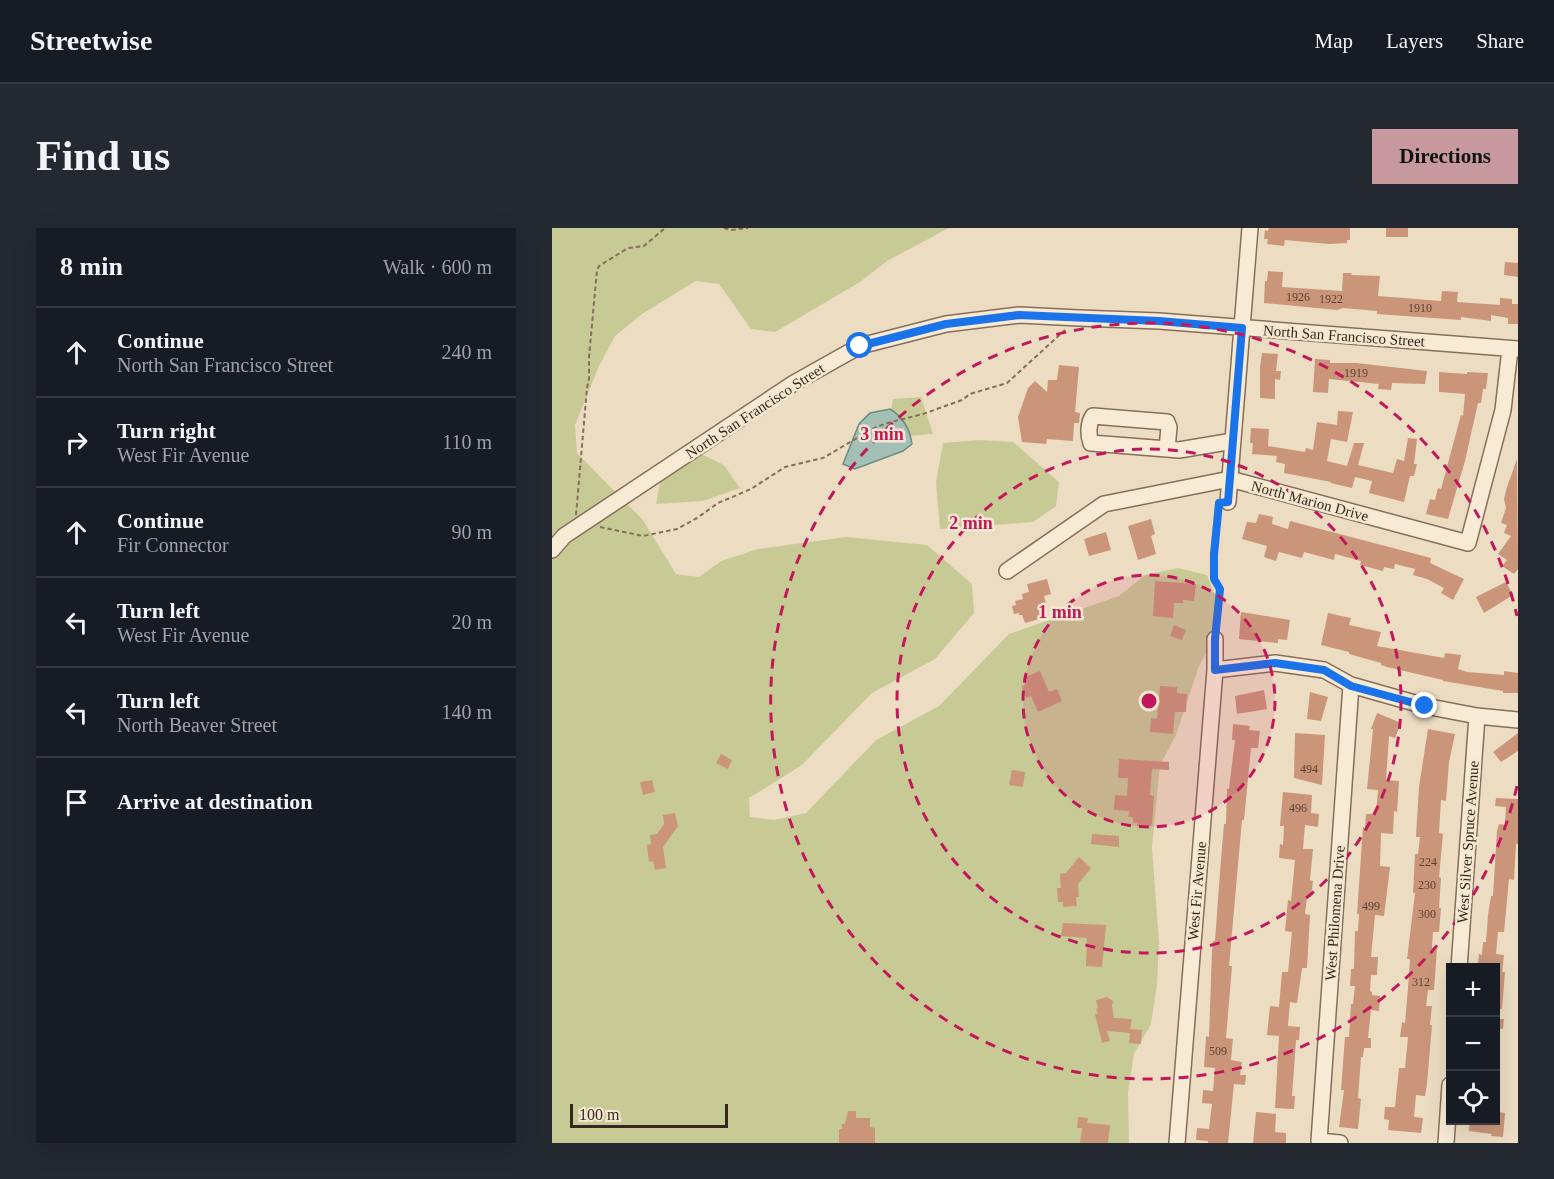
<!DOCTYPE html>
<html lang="en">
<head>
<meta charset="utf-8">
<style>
  body { margin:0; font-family:"Times New Roman",serif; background:#242831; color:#f1f3f6 }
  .controls { position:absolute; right:18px; bottom:18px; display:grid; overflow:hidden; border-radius:0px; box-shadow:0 6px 24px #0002 }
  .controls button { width:54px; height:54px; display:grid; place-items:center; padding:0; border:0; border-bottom:2px solid #363941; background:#171b24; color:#f1f3f6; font:30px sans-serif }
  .scale { position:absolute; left:18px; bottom:15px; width:158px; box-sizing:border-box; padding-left:6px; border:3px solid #36281d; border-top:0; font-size:16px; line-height:21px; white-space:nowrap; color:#36281d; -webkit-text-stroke:4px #f4e8d1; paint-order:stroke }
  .stop { position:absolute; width:18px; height:18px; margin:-14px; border:4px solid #1a73e8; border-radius:50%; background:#fff }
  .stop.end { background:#1a73e8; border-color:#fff; box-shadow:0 2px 6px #0008 }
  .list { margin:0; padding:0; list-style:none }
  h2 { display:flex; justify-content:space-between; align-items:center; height:78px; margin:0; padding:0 24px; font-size:26px }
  h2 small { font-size:20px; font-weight:400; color:#9ea1a6 }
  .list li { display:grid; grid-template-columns:39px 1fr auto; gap:18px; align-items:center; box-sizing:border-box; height:90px; padding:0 24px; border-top:2px solid #363941 }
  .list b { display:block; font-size:22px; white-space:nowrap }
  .list p { margin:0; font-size:20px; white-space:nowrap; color:#9ea1a6 }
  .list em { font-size:20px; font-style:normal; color:#9ea1a6 }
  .icon { flex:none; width:33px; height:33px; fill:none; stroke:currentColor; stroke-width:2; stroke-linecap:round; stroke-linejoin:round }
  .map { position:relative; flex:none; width:966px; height:915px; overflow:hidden; border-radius:0px }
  header { display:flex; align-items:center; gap:36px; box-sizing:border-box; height:84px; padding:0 30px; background:#171b24; border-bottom:2px solid #363941 }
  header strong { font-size:28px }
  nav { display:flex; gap:33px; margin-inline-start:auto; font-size:21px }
  .intro { display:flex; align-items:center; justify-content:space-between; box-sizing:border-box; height:144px; padding:0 36px }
  h1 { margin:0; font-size:42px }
  .button { padding:15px 27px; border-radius:0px; background:#c7999e; color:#111; font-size:21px; font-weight:700 }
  main { display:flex; gap:36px; padding:0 36px }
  aside { flex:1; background:#171b24; border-radius:0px; box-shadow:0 6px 24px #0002 }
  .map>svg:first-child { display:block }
  .green { fill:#c8ca96 }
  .water { fill:#a4bfb5; stroke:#6c8d82; stroke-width:1.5 }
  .building { fill:#ca9579 }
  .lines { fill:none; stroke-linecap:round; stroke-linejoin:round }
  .minor-casing { stroke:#866e5a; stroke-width:18 }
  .path { stroke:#866e5a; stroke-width:2; stroke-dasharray:4.5 3; stroke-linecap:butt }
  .minor { stroke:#f8ebd5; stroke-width:15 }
  .route { stroke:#1a73e8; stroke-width:8 }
  .ring { fill:none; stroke:#c2185b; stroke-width:3; stroke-dasharray:10 8 }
  .labels { text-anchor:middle; stroke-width:5; stroke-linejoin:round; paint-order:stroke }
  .number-label { font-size:12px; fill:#5b4334 }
  .street-label { font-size:15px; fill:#36281d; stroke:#f4e8d1 }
  .centre { fill:#c2185b; stroke:#f4e8d1; stroke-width:3 }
  .ring-label { font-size:18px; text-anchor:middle; font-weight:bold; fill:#c2185b; stroke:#f4e8d1; stroke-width:5; stroke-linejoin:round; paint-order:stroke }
</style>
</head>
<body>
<header>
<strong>Streetwise</strong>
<nav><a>Map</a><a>Layers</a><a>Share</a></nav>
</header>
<div class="intro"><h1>Find us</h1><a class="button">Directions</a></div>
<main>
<aside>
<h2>8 min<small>Walk · 600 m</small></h2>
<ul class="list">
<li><svg class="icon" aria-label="ahead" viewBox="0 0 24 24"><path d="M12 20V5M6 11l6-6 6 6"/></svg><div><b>Continue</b><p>North San Francisco Street</p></div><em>240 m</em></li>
<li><svg class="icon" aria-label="right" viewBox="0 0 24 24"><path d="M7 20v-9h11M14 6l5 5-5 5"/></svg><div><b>Turn right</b><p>West Fir Avenue</p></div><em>110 m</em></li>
<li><svg class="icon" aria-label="ahead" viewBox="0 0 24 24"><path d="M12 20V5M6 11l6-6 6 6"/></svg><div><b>Continue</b><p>Fir Connector</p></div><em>90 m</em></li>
<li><svg class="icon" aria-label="left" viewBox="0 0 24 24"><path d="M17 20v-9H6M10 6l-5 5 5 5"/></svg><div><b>Turn left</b><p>West Fir Avenue</p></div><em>20 m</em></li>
<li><svg class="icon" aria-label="left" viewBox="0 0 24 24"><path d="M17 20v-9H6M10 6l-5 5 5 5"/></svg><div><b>Turn left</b><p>North Beaver Street</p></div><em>140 m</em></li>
<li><svg class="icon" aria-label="arrive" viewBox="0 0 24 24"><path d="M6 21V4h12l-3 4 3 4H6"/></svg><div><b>Arrive at destination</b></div></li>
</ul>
</aside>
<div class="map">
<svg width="966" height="915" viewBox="0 0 966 915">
  <rect width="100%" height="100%" fill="#ecddc2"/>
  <!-- green -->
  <path class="green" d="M0,0H397L335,33L308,54L223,104L199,101L167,56L144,53L90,86L63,108L47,138L23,197L25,225L91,292L124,346L147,349L169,333L206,321L294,309L375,317L420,356L422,385L383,431L320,465L250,537L197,570L198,589L222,592L254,585L324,512L387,478L457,406L567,368L593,347L626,340L655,347L666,375L664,408L647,438L624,507L608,537L600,619L607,714L605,757L599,796L582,826L576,864L577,915H0Z
    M369,169L381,206L334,210L341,171Z
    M428,212L461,214L507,254L504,278L481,294L388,301L384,254L391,215Z
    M147,225L172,237L188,260L151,273L104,276L111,238Z"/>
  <!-- water -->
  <path class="water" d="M338,181C351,189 358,202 360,216L351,223L303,241L291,236L307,196L318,185Z"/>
  <!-- building -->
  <path class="building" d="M717,0H798V12H795V15L777,16L733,12L732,18L715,16L716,11H712L713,2L716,3Z
    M834,0H856V9H834Z
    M953,34L966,35V49L952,47Z
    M716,43L731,44L730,59L790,63L791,45H800L799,47L828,48L826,68L889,73L890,63L906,64L905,74L948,77V70L960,71V76H966V96H956V90L939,87V93L909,89V92L825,86V83L791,80L785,82L712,75L713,53H715Z
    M710,125L726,126L724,143H729L728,152L723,151V171L708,170V139Z
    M763,131L778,132V135H804L875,143L873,156L840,155L839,162L826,161L827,156L777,151L776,165L761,164Z
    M507,137L527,139L523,184L528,185L527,195H522L521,213L495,211L494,216L470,214L466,189L476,160L483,153L495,164L496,152H505Z
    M887,144L915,146V144L936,145L934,161H931L929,175H926L913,233L896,291L874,286L878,271L883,272L886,260L889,261L909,187L911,188L913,166L887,164Z
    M786,183L801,184L795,214L779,211L775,233L795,238L802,215H812L806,237L841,245L845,231L852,233L856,210L865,211L862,236H865L862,248H858L852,274L817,265L820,253L803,249L800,260L779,255V254L732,245L733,236L724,234L725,228L700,226L701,215H698L699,200L717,201L716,218L753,224L754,220L761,222L765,194L785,197Z
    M965,231L966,341L962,346L950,338L955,332L946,326L959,308L952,305L955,297L949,295L954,280L952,271L955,259Z
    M707,286L721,289L720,296L736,301L738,293L879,330L878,335L912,351L901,372L889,365L892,360L875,351L861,347L863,341L843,336L842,341L832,339L831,343L808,337L809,333L783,326L782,332L752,324L750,330L727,324L724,333L712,329L715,318L690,311L695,294L704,295Z
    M599,291L603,306L599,308L604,326L586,332L576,298Z
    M554,304L559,322L537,328L532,311Z
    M495,351L499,366L492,368L495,379L489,381L491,390L473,395L470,387H467V385L462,386L460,378L464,377L463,373L471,371L470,366L477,364L475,356Z
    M603,353L644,356L642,373L631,372V375H622L621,390L601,388Z
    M954,354L961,367L932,385L924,369Z
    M689,384L738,392L735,412L726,411V415L687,411Z
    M776,385L799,390L797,397L829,404L825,418L892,430L893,425L909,427L906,441L915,444L952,447V443L966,445V465H951V463L891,453V452L835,439L829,437V435L797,426V424L769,417Z
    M622,397L634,402L630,412L618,408Z
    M488,443L497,464L505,461L510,473L486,484L479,468L474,470L469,458L474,456L471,450Z
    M608,458L625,459V465L635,466L634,484H623L621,506L598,504L599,490L605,491Z
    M712,462L715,481L685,486L683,468Z
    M758,464L776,469L769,493L755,491Z
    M825,485L849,495L843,510L837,508L834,552L847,553L845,584L842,583L841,606L829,605L828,638L838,639L832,688L823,687L819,729H826L825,747H819L818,763L820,764V767L828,768L827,783L819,782L816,810H819V820H812L811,829H809L806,870L809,871L806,901L787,899L792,862H789L793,809H797L799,776H801L803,758H798L799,741H802L803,703H806L807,686H805L811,599L813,600L814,586H824L826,562L815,561L821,501H819Z
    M681,496L698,498L697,502L708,503L706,520H699L692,592H690L677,738H680L674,810L681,811L679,832L690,834L688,847H694L693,857L682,856L676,915H656V913L644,912L645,900L657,901L660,876L650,875L651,862L661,863L663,840L652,839L654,808L657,809L660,723L661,713H663L669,631L672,596H674L675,561H677L683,512H680Z
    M876,501L903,506L897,534L894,573L889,572L887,605L891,606L887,649L889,650L887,680H889L887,704H881L880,720H885L882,762H876L874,778H880L878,797H880L875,856L873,868L864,867L862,889L871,890L869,905L836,902L837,892L832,891L833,879H843L847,840H853L856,809H848L850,794L853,795L856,760L858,731H855L863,665H861L863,626H866L868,609H864L867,559Z
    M743,505L773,507L770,557L742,550Z
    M966,505V523L949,534L941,524Z
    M169,526L180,532L176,541L164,535Z
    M567,531L617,534V542L600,541L598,567L602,568L600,596L597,599L585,598V595H581V589H576L577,583L562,582L563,567L575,568L576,550H566Z
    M460,542L473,544L471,559L457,557Z
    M100,552L103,564L91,567L88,554Z
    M731,564L760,567L759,585L767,586L766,599L753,597L751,621H761L758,652L761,653L759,669H755L753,686L758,687L755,740H750L745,775L738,774L736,798L748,799L747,812H744L740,868H743L742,881L723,880L727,808L715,807L718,778L727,779L730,744H736L740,704L733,703L736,672L739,673L743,632L727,630L728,616L731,617L732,598H728Z
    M944,570L966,571V616H964L962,652L957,651L952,704H946L944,726L952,727L950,744H953L950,781H944V737L926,735L927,726L930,727L931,714H934L936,687L939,668H941L945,603L947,596L953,597L954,579L943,578Z
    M123,585L126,598L111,619L114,640L103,642L101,633L97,634L95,617L99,616L98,607L105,606L112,596L111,587Z
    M540,606L567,608V619L539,616Z
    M527,629L539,640L526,656L527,669H524L525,678L511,679V674H506L505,660H509L508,646L514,645Z
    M511,695L554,697L550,739L534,738L535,710L509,708Z
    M555,769L561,773L560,777L562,790L580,791L578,801L590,802L589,816L577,815L578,805L555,803L558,813L550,815L543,786H546L544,781L546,780L544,772Z
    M944,791H952L951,801H944Z
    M296,883H304V890H318V899L323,900V915H287V901H290V896H293Z
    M704,884L724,886L723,904L734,905V915H701Z
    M944,884L953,885L951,909L939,908L940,906L917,903L918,892H944Z
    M526,889L536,890L535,895L558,897L556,915H528L530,900H525Z"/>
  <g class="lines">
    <!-- minor casing -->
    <g class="minor-casing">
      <path id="minor" d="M615,221L617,199L615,194L541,188C536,195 536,207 539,215L615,221L627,222L681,213
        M676,274L698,0
        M0,322L12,308L242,155L308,118L394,96L467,87L527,90L607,93L966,121
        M455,343L552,276L678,251L916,315L951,182L958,121
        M663,442L723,435L772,442L799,457L873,478L925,488L966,492
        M907,740L925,488
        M625,915L663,442V411
        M788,915L767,913L799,457
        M894,915L898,857"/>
    </g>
    <!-- path -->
    <path class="path" d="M172,0L179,2L196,0
      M24,287L35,160L37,151V129L45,42L47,38L76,20L92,18L113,0
      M48,299L91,308L125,301L145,290L166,275L199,261L233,239L271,230L324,199L339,194L371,186L410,172L418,166L455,155L513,102
      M664,399L668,361L662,351V326L666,281"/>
    <!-- minor -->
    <use href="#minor" class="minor"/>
  </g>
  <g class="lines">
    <!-- route -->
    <path class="route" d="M308,118L394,96L467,87L607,93L690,100L676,274L667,275L662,326V351L668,361L663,411V442L723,435L772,442L799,458L873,478"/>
  </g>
  <!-- distance rings -->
  <circle cx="597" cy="473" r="126" fill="#c2185b" fill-opacity=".12"/>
  <g class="ring">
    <circle cx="597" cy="473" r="126"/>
    <circle cx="597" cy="473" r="252"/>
    <path d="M965 558A378 378 0 1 1 965 388"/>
  </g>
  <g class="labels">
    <!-- number labels -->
    <g class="number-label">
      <text x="746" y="73">1926</text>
      <text x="779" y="75">1922</text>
      <text x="868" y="84">1910</text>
      <text x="804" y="149">1919</text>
      <text x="757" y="545">494</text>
      <text x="746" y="584">496</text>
      <text x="876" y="638">224</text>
      <text x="875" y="661">230</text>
      <text x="819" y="682">499</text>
      <text x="875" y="690">300</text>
      <text x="869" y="758">312</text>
      <text x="666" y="827">509</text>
    </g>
    <!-- street labels -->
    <g class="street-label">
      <text transform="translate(792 108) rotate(4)" y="5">North San Francisco Street</text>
      <text transform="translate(203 183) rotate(-33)" y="5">North San Francisco Street</text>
      <text transform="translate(758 273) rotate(15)" y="5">North Marion Drive</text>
      <text transform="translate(916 614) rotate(-86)" y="5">West Silver Spruce Avenue</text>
      <text transform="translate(645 663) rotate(-85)" y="5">West Fir Avenue</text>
      <text transform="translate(783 685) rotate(-86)" y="5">West Philomena Drive</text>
    </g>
  </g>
  <circle cx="597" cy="473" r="9" class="centre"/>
  <g class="ring-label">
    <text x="330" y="212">3 min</text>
    <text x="419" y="301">2 min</text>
    <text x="508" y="390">1 min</text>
  </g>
</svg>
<div class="controls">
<button>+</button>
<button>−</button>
<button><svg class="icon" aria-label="locate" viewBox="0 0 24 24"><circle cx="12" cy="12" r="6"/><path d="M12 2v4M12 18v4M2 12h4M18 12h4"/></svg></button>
</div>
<div class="scale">100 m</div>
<div class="stop" style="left:308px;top:118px"></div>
<div class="stop end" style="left:873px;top:478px"></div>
</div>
</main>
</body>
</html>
